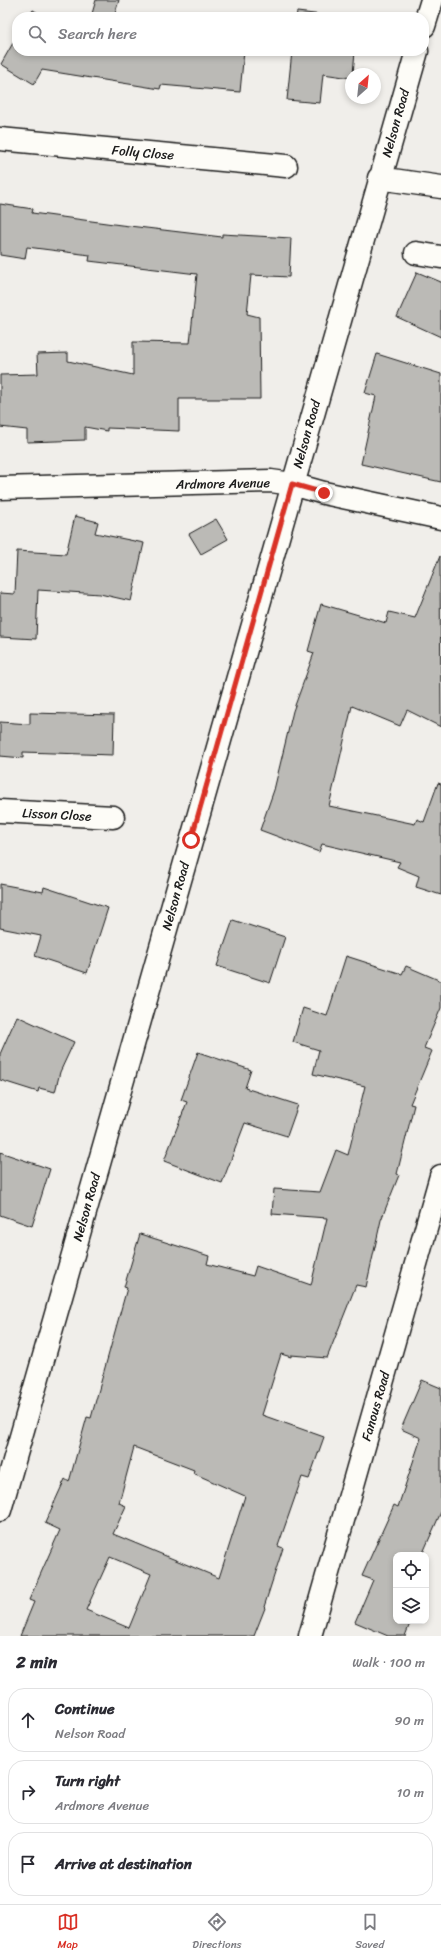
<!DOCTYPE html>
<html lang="en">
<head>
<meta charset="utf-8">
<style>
  body { margin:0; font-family:Sriracha,sans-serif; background:#f2f2f3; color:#2b2b33 }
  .controls { position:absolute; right:12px; bottom:12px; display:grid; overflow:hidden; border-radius:8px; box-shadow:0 2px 6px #0003 }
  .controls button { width:36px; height:36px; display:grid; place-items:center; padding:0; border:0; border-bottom:1px solid #e1e1e2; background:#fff; color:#2b2b33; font:20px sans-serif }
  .compass { position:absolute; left:345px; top:68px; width:36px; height:36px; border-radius:50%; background:#fff; box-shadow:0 2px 6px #0003; rotate:27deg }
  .stop { position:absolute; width:12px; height:12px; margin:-9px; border:3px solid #d93025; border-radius:50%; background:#fff }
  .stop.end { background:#d93025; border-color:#fff; box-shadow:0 1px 4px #0008 }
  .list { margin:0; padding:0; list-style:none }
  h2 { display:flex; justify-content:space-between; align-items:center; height:52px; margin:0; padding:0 16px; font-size:17px }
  h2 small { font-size:13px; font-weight:400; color:#7c7c81 }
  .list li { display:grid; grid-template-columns:26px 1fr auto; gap:12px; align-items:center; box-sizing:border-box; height:64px; margin:0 8px 8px; padding:0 8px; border:1px solid #e1e1e2; border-radius:16px }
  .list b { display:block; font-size:15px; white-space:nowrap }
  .list p { margin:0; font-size:13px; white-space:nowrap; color:#7c7c81 }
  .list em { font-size:13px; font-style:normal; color:#7c7c81 }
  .icon { flex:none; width:22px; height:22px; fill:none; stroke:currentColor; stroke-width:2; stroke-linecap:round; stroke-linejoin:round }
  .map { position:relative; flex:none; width:441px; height:1636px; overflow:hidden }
  .search { position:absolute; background:#fff; box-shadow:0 2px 6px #0003; left:12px; right:12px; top:12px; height:44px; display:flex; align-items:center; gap:10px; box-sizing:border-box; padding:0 14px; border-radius:16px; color:#7c7c81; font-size:15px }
  .sheet { height:268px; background:#fff }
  nav { display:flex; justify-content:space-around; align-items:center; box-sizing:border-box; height:56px; border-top:1px solid #e1e1e2; background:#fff; font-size:11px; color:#7c7c81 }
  nav a { display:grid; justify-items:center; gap:2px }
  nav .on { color:#d93025 }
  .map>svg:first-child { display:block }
  .building { fill:#bbbab6; stroke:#1c1c1c; fill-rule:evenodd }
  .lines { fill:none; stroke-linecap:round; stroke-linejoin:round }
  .minor-casing { stroke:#1c1c1c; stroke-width:25 }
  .minor { stroke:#fdfcf7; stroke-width:22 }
  .route { stroke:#d93025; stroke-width:5 }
  .labels { text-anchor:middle; stroke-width:3; stroke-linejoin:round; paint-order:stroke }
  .street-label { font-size:13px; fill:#1c1c1c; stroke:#fdfcf7 }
</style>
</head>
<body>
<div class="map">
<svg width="441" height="1636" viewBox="0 0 441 1636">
  <rect width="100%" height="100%" fill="#f0eeea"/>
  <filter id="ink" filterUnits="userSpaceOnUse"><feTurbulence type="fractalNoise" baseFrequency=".025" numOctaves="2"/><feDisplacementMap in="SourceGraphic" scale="8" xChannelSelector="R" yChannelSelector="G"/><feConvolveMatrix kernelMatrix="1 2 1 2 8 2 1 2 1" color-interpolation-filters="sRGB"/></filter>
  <g filter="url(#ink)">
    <!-- building -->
    <path class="building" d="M96,0H119L114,17H91Z
      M33,10L45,17H28Z
      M297,12L340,17H296Z
      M17,36V51H244L240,92L161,85L160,89L42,70L34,84L1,64Z
      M292,51H355L353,74H351V78L323,74L320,103L287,100Z
      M0,204L33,209L32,213L121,225L222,237V234L291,238L289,277L251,275L247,314L259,317L260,399H179V431L107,428V431L85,427V440L27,442V430L0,427V375L38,374L37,354L68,353V361L133,375V342L190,343L197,274L89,261L90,255L27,247L25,259L0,255Z
      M417,272L441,282V337L397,317Z
      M377,354L441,374V482L361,464L376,396L365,393Z
      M75,516L98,522L95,533L144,543L131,601L100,594L38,590L36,639L0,637V593L15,594L17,551L66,554Z
      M216,519L228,539L201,554L189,534Z
      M440,556L441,727L407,710L400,726L352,706L329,806L415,824L417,819L424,822L438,783L441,784V895L416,887L419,876L397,867L400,862L322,844L319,852L260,830L274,790L293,711L314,653L308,651L321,604L386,623L389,612L415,618Z
      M30,713L114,715L113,755L23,752V758L0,756V722L30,724Z
      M0,884L43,892L44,887L108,908L87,973L35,956L41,936L0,928Z
      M233,920L285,937L270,983L217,966Z
      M346,956L402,974L406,966L441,981V1008L424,1048L432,1051L410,1104L414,1105L397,1174L399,1175L381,1220L366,1287L356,1285L327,1358L291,1355V1357L281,1354L262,1415L324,1437L309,1479L302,1477L278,1546L283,1548L264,1607L265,1608L254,1636H20L34,1602L29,1600L60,1530L45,1523L65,1479L69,1482L87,1417L91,1418L127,1288L124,1287L140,1234L209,1256L207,1264L253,1276L256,1266L311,1285L327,1218L272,1214L274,1189L320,1192L336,1150L348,1155L365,1086L313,1074L319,1050L293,1042L303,1008L327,1016ZM134,1447L194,1470L193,1473L245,1496L219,1578L113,1534L126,1506L119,1503ZM110,1557L151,1574L129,1628L86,1610Z
      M17,1016L74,1042L60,1072L55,1092L39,1088L38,1092L0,1080V1054Z
      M198,1052L251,1070L245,1088L298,1105L287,1136L245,1123L222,1183L164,1161L187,1102L181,1100Z
      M0,1152L50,1169L32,1226L0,1215Z
      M422,1380L441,1388V1512L422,1555H396V1621H411L405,1636H388L355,1622L373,1580L362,1576L394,1505L398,1507L421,1438L401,1429Z"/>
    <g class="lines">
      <!-- minor casing -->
      <g class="minor-casing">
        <path id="minor" d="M424,26L432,0
          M0,139L286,166
          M379,178L441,187
          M416,253L441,257
          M0,488L271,481L292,484L324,493L441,518
          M0,811L113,817
          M0,1510L417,51
          M310,1636L441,1176"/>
      </g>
      <!-- minor -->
      <use href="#minor" class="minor"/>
    </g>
  </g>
  <g class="lines" filter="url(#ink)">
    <!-- route -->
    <path class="route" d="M191,840L292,484L324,493"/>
  </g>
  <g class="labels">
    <!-- street labels -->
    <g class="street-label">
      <text transform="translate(395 123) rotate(-74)" y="5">Nelson Road</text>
      <text transform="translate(143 152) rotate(5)" y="5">Folly Close</text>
      <text transform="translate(306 434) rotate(-74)" y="5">Nelson Road</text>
      <text transform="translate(223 483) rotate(-1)" y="5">Ardmore Avenue</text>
      <text transform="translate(57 814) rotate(3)" y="5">Lisson Close</text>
      <text transform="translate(175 896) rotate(-74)" y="5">Nelson Road</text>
      <text transform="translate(86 1207) rotate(-74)" y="5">Nelson Road</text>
      <text transform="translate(375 1406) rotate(-74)" y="5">Fanous Road</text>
    </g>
  </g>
</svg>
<div class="controls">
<button><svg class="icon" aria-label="locate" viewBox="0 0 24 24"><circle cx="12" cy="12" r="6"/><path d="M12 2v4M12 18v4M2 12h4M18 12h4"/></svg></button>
<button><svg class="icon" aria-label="layers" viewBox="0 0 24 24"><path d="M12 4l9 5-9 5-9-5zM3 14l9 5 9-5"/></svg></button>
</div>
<svg class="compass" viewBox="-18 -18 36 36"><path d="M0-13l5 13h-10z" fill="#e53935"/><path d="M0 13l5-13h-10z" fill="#7c7c81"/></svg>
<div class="stop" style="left:191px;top:840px"></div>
<div class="stop end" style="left:324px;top:493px"></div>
<div class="search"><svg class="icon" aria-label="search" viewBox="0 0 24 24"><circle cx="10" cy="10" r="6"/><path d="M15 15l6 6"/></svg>Search here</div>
</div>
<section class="sheet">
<h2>2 min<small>Walk · 100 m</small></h2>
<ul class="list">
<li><svg class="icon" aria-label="ahead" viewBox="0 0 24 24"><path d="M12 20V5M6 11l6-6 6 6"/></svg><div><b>Continue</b><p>Nelson Road</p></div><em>90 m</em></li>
<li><svg class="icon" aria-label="right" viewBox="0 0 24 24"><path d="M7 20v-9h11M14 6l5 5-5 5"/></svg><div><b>Turn right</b><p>Ardmore Avenue</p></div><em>10 m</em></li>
<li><svg class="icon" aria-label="arrive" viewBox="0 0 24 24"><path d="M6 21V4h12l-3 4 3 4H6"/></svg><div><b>Arrive at destination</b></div></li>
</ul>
</section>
<nav>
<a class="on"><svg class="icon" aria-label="map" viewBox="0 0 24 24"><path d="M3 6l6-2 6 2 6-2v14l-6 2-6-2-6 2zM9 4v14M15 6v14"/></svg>Map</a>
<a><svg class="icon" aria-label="directions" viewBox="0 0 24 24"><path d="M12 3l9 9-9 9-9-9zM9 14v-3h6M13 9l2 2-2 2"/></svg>Directions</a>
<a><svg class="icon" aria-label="saved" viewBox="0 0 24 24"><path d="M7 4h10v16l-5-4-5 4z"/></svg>Saved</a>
</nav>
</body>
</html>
